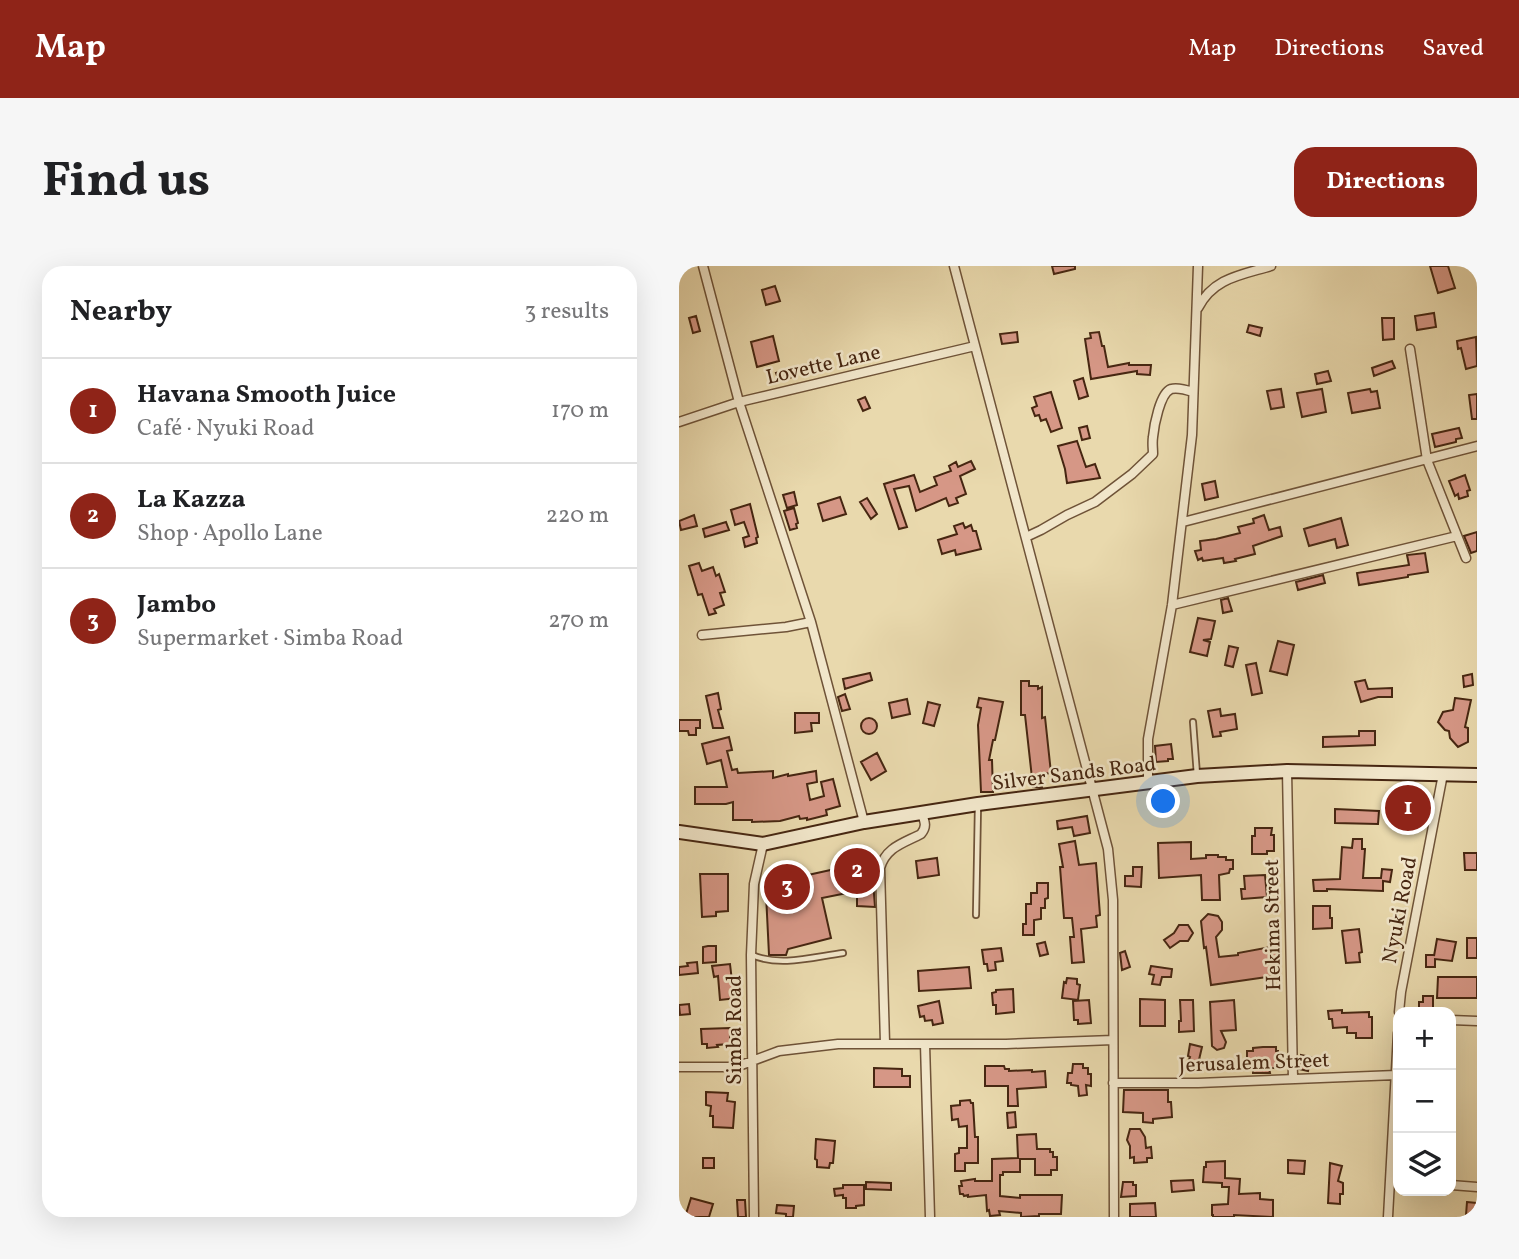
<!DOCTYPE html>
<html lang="en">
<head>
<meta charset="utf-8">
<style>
  body { margin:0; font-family:Vollkorn,serif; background:#f6f6f6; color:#202124 }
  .controls { position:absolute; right:21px; bottom:21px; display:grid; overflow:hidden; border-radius:14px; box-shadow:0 7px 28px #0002 }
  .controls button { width:63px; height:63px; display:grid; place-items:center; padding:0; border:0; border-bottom:2px solid #e0e0e0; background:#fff; color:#202124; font:35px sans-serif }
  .you { position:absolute; left:485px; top:536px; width:24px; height:24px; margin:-18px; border:5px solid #fff; border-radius:50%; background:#1a73e8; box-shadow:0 0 0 10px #1a73e833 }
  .badge { display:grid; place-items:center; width:46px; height:46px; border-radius:50%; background:#8f2418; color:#fff; font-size:23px; font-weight:700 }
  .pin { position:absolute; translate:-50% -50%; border:4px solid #fff; box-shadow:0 2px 7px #0006 }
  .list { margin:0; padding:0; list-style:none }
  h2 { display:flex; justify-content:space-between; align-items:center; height:91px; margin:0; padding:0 28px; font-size:30px }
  h2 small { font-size:23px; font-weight:400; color:#757577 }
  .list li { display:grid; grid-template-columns:46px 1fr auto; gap:21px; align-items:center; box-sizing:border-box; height:105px; padding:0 28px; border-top:2px solid #e0e0e0 }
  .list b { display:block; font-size:26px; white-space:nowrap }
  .list p { margin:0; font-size:23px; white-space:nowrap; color:#757577 }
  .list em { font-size:23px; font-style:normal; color:#757577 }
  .icon { flex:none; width:38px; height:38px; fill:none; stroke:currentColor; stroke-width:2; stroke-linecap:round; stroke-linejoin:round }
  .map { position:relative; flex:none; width:798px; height:951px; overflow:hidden; border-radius:21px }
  header { display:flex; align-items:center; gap:42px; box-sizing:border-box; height:98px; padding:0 35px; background:#8f2418; color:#fff }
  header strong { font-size:33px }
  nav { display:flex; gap:38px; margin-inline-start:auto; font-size:24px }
  .intro { display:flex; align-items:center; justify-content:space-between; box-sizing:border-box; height:168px; padding:0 42px }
  h1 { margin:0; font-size:49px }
  .button { padding:18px 32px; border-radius:21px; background:#8f2418; color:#fff; font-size:24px; font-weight:700 }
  main { display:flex; gap:42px; padding:0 42px }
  aside { flex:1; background:#fff; border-radius:21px; box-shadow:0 7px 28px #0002 }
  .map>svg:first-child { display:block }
  .building { fill:#d69786; stroke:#462611; stroke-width:2 }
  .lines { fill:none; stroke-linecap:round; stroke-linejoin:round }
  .lane-casing { stroke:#6f5338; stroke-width:8 }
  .street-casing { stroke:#6f5338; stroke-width:11 }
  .secondary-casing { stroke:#462611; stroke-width:16 }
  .lane { stroke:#f1e6ca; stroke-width:4.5 }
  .street { stroke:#f1e6ca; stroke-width:8 }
  .secondary { stroke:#f1e6ca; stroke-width:12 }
  .labels { text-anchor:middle; stroke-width:5; stroke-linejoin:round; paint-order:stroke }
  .street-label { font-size:21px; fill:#462611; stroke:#f1e6ca }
</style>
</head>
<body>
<header>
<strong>Map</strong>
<nav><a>Map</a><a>Directions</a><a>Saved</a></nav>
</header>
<div class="intro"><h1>Find us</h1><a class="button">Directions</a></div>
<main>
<aside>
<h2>Nearby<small>3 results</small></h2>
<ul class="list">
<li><span class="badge">1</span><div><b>Havana Smooth Juice</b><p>Café · Nyuki Road</p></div><em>170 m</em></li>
<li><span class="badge">2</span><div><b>La Kazza</b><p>Shop · Apollo Lane</p></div><em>220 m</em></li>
<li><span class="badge">3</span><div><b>Jambo</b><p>Supermarket · Simba Road</p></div><em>270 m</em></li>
</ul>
</aside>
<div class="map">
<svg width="798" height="951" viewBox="0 0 798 951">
  <rect width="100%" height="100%" fill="#e9d9ad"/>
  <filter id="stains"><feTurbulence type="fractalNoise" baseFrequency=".00286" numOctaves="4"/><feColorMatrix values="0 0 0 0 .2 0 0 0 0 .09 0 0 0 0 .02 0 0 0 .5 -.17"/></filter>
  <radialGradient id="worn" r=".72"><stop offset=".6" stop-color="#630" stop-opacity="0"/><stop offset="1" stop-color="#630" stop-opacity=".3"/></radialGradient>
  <!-- building -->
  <path class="building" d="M373,0H396V3L375,8Z
    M751,0H769L776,22L759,27Z
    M96,20L101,35L87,39L83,24Z
    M755,47L757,61L738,64L736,50Z
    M17,50L21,65L14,67L10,52Z
    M703,52H715V73L704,74Z
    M570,59L583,62L581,70L568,66Z
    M338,66L339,76L323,78L321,68Z
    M420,66L423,80H425L429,101L450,97V99H472L471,109L458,108V105L412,113L406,73L412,72L411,67Z
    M94,70L100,95L78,101L72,76Z
    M797,71L798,100L787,103L782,82L779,83L778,75Z
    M713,95L716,102L695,110L693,102Z
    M110,103L113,111L100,115L97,107Z
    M649,105L652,115L638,118L636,108Z
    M404,112L409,130L400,133L395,115Z
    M602,123L605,141L592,143L588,125Z
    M643,123L647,146L623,151L618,127Z
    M691,123L692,126L698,125L701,142L673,147L669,127Z
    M372,126L383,162L372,166L367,153L362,155L360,149L356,150L353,142L358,140L355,131Z
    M798,128V153H793L790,129Z
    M186,131L191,142L184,145L179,134Z
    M408,160L411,172L403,174L400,162Z
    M780,162L783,172L777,173V176L756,181L753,168Z
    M398,175L407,201L416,198L421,212L388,217L386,203L379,180Z
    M292,195L296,203L281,210L287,228L277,232L279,237L270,240L267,232L237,245L230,220L215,223L228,261L220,263L205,218L235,209L241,226L258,219L255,211L272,205L270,200L277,196L279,201Z
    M786,209L791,224L788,225L789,230L780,233L779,228L776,230L770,215Z
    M536,215L539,231L526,234L523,218Z
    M115,226L118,239L108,242L104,229Z
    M161,231L167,248L144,255L139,238Z
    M188,232L198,248L192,253L181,236Z
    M71,238L79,271L77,272L78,277L66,281L64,272L70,270L65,256L56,259L52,244Z
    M115,242L119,257L117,258L118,262L111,264L105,245Z
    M15,249L18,260L2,264L0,255Z
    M585,249L590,264L601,261L603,270L574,280L576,288L556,293L557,295L545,297L544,292L524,295L523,292L519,294L516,285L522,284L521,275L537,273L561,267L559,261L575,257L574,253Z
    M662,252L669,279L658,282L656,273L630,280L625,263Z
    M47,256L50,264L26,271L24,263Z
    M284,257L286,262L292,259L294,265H297L302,283L277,289L276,284L263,288L259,274L278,268L275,260Z
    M798,266V285L792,287L785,270Z
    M746,287L749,306L729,309V311L680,319L678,307L730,299L728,289Z
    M20,297L23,305L34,301L37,310L40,308L46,326L41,327L45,339L35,343L37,347L30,349L23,328L19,329L10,300Z
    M644,309L646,317L619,324L617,316Z
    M549,332L553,345L544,347L542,334Z
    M519,352L536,355L532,373L524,374L531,376L528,390L511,386Z
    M599,375L615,379L608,409L591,405Z
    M550,380L559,382L554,401L546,399Z
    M577,397L583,427L573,429L567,399Z
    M191,407L193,414L166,423L164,413Z
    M793,408L794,419L785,421L784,410Z
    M686,414L689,423L713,422V431H699L682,436L676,416Z
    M342,415H350V420H359V423L363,421V452L366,451L372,507L362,508L363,521H354L346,449H342Z
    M39,427L42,443L39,444L44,462H34L27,430Z
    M166,428L171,443L163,445L159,431Z
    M300,432L324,436L316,474H314L310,494H313L314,526H302L299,459L302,442L298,441Z
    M776,432L792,434L786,461L789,462V476L779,481L771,472L770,465L766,464L759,456L764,446L774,444Z
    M228,433L231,448L213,452L210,437Z
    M249,436L261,439L255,460L244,457Z
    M541,443L542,450L556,448L558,463L541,466L542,470L534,471L529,445Z
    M116,447H140V457H132L133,465L116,467Z
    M182 460a8 8 0 1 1 16 0a8 8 0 1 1-16 0Z
    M0,454H21V462H17V469H10L9,465H0Z
    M680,465H696V479L644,481V471L680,470Z
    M50,471L53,484L48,485L53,504L58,503L59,507L94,505V512L109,508V510L137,505L138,516L128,518L131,534L145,530L142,516L154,513L161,540L147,544L148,549L128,554V552L121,553L120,550L101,555L73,556V554H54V536L47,538H16V521H48L42,494L28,498L23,478Z
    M492,478L494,493H489V495L477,496L476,480Z
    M198,487L207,505L192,514L182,496Z
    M656,543L700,545L699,558L656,557Z
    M408,550L411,567L395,570L393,561L379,563L378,555Z
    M576,562H593L592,569H595V585H588V588H573V570H576Z
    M674,573H683V583H686L684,612H702L703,603L713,604L711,616L704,615V625L648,623V625H635L634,614L661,613L663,581L673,582Z
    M396,575L400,599L417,597L421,649L417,650L418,661L402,663L405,696L393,697L391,671H395L393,652H385L381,601H384L380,578Z
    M512,576V593L527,592V589H539V591H547V594H554V603H551L550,607L540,609L541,634H523L522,609L480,612L479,577Z
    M785,587H798V604H786Z
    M258,592L260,609L239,612L237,595Z
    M183,597L193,602L196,641L178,640V625L143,632L152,672L109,683L107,689H90L87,628L93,617Z
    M454,601H463L462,621L446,620V610H454Z
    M21,608H49V645L37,646V650L23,651Z
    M586,609L588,631L563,633L562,623H566L565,610Z
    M358,617H369V632L366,633V642H362V653L355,654V669H344V658H347V638H352V627H358Z
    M634,640H651V652H653V662L634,663Z
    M529,648L539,650L543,656V664L537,671L540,691L559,689V687L597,680L601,709L532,719L527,681L525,682L522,655Z
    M500,659H509L514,667L509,675H501L491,682L485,674L495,667Z
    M680,663L683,686L680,687L681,696L667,697L663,665Z
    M788,672H798V692H788Z
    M758,673L777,676L773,695L756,693V701H747V689H755V690Z
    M366,676L369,688L361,690L358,678Z
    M29,680H37V696L24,697V681Z
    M322,682L324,695L316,696L317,704L309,705L308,698H305L303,684Z
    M446,685L451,701L443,704L441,687Z
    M18,696L19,707L0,709V701L9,700L8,697Z
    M51,698L53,715H56L58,732L41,734L39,710L35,711L33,700Z
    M472,700L493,703L492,711H483L481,719L473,718L475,709L470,708Z
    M290,701L292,722L240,725L239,705Z
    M759,711H798V732H758Z
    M388,712L398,713V718L401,719L399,734L383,732L385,716L387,717Z
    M334,723L335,746L317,748V739H314L313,727L317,726V724Z
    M744,730H754V746H740V736H744Z
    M461,733L486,734V760H461Z
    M410,734L412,757L399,758V754H395L394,735Z
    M501,734H514L515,765L500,766V755H502Z
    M555,734L557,764L542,765L547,776L545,782L538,784L533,780L531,736Z
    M260,735L264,757L254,759L253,754L246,755L245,750L241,751L239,740Z
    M10,738L11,748L1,749L0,739Z
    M663,744V747L690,746V751H693V772H677V767H668V761L654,762L653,753H650L649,745Z
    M51,762V778L38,779L39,781L28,782V778H23L22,763Z
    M511,778L523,781L519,798L509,796L511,791L509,790Z
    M584,781H597V785H599V802H590L591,807H574V802H568V785H574V782Z
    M622,789L632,791L629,805L620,803Z
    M394,798H404V802H409V808H412V820L407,819L408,829L400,830L399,820L392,819V817H388L389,807H393Z
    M306,800H325L326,803H330V805L353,804V806L366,805L367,821L338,823L339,840H329V820H306Z
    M195,802L223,803V810H231V821H195Z
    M445,824H489V836H492L493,851L474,853V857L464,856V847L444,846Z
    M27,826L49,827L48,835L56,836L54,862L34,861V850H31L32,840L27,839Z
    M291,834L292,837H294L296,871H299V897H286V905H276V888L280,887V882H288V860L280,861L279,853L273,854L272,840L281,839V835Z
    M336,846L337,861L329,862L328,847Z
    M451,863H461L466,871L467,882L472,881L473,892H468V896L455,897V891L451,892V880L448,874Z
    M357,868L358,883H371V886H374V891H378V904H372V909H356V893H341V906H324V909H321V930L341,932V929H383L382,948H360V950L342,951V947L320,945L321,949L311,950L310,944L308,945L307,929L289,931V929L285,930L284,928H281L280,920H283L282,915L296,913V915H313V893L339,892L338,869Z
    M137,873L156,875L154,897H151L150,902L138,901V894L136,893Z
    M24,892H35V902H24Z
    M609,894L626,895L625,908L609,907Z
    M546,895V912L561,913L560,928L581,927V933L594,934V951L555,949V951H534V949H533V939L549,938L550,921H543V917L524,916L525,901H527V896Z
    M651,897L663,900L659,915L664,917V928H661V938L649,937Z
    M514,914L515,924L493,926L492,915Z
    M187,916L212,917V924L187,923Z
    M444,916H454V919H457V930L442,931Z
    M164,919H185V939L177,940V942H167V932H164V929L156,930L155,923L164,922Z
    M12,932L34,938L30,951H6Z
    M58,934H66L67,951H59Z
    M788,936L798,937V949H787Z
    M476,937L477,951H451V938Z
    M98,939L115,940L114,951H107V948L97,947Z"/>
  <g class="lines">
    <!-- lane casing -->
    <g class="lane-casing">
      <path id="lane" d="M514,456L518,509
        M297,649L299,539
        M73,689C101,701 134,691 164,687"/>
    </g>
    <!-- street casing -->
    <g class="street-casing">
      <path id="street" d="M24,0L60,136L132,356L185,556
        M275,0L429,583L434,634L435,951
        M519,42C534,12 562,9 592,0
        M731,83L748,194L787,292
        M0,156L60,136L296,80
        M504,256L798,180
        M347,271L362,264L388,249L416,236L453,208L474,188C474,182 473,177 474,171C475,160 481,127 492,123C499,121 508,124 514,126
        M493,339L778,270
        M23,369L107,361L132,356
        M608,505L614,813
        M469,517V473L493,339L513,169L519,0
        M720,746L722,726L764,508
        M772,754L798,755
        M206,777L201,602C207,581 225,577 242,568C248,561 246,556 243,548
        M246,778L251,951
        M0,801H57L100,785L159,778H327L434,774
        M434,817H519L717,809
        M772,919L798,921
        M75,951L72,689L75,618L84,578
        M709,951L719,767"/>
    </g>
    <!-- secondary casing -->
    <g class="secondary-casing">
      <path id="secondary" d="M0,566L84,578L185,556L299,538L518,510L608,505L798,509"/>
    </g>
    <!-- lane -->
    <use href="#lane" class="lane"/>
    <!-- street -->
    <use href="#street" class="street"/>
    <!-- secondary -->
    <use href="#secondary" class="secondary"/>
  </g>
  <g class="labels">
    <!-- street labels -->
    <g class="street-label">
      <text transform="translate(144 98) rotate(-13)" y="7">Lovette Lane</text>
      <text transform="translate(395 507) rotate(-7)" y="7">Silver Sands Road</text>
      <text transform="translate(720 644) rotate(-79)" y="7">Nyuki Road</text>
      <text transform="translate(593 659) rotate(-91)" y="7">Hekima Street</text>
      <text transform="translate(55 764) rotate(-90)" y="7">Simba Road</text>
      <text transform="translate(575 796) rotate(-2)" y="7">Jerusalem Street</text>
    </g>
  </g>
  <rect width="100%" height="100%" filter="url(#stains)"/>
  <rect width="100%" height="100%" fill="url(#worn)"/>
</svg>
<div class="controls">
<button>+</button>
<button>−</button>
<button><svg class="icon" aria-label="layers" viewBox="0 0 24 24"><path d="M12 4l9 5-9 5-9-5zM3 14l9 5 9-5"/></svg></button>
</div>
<div class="you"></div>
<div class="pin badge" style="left:729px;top:542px">1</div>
<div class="pin badge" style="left:178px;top:605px">2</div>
<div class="pin badge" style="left:108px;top:621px">3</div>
</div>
</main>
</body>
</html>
